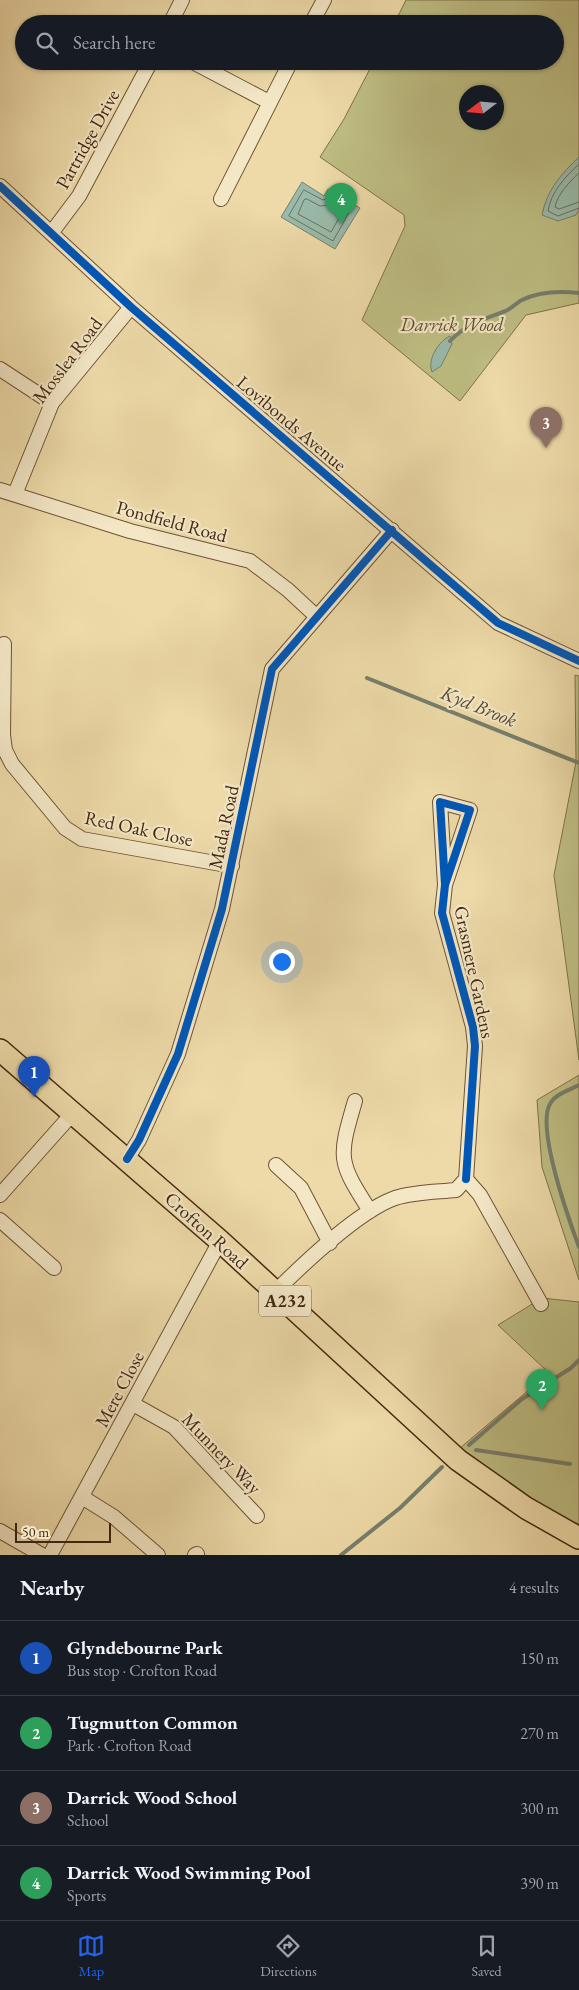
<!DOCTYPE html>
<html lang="en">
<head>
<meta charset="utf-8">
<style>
  body { margin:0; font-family:"EB Garamond",serif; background:#242831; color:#f1f3f6 }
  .compass { position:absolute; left:459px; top:85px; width:45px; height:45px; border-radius:50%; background:#171b24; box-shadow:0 1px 4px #0004; rotate:254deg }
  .scale { position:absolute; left:15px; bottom:12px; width:96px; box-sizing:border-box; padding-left:5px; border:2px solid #432711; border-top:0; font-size:14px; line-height:18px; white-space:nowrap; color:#432711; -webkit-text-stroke:4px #f3e7c6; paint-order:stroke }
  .you { position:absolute; left:281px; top:961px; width:18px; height:18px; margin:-12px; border:4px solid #fff; border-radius:50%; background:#1a73e8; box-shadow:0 0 0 8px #1a73e833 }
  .badge { display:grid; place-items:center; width:32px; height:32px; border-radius:50%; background:#2563eb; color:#fff; font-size:16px; font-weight:700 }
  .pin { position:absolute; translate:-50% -41px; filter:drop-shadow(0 1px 2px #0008) }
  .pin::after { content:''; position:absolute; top:26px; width:18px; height:15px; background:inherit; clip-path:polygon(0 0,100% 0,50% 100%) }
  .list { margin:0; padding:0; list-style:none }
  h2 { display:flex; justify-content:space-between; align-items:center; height:65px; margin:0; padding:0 20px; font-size:21px }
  h2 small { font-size:16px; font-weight:400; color:#9ea1a6 }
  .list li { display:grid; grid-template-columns:32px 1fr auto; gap:15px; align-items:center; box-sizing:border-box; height:75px; padding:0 20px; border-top:1px solid #363941 }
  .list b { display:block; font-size:19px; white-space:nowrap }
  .list p { margin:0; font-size:16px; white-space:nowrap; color:#9ea1a6 }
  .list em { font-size:16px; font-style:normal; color:#9ea1a6 }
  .icon { flex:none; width:28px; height:28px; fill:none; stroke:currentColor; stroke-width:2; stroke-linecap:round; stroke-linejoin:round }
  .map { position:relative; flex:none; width:579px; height:1555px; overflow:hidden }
  .search { position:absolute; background:#171b24; box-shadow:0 1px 4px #0004; left:15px; right:15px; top:15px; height:55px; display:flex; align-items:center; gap:12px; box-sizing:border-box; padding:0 18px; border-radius:28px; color:#9ea1a6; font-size:19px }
  .sheet { height:365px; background:#171b24 }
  nav { display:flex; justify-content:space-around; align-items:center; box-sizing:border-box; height:70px; border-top:1px solid #363941; background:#171b24; font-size:14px; color:#9ea1a6 }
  nav a { display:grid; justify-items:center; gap:2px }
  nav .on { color:#2563eb }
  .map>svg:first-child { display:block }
  .green { fill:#bebe83; stroke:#80724a; fill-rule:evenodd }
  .water { fill:#99baaa; stroke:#777f6d }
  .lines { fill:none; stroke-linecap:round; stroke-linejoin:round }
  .shore { stroke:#6e705e; stroke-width:1 }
  .stream { stroke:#777f6d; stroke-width:4 }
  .minor-casing { stroke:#6e5437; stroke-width:16 }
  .primary-casing { stroke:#432711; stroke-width:24 }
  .minor { stroke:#f3e7c6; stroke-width:14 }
  .primary { stroke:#eddaa8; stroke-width:21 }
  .cycleway-casing { stroke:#f3e7c6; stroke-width:11 }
  .cycleway { stroke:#0057b8; stroke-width:8 }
  .labels { text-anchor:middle; stroke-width:4.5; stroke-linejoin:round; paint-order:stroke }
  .shield { fill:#f3e7c6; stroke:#786147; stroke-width:1 }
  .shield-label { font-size:18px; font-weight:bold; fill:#432711 }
  .street-label { font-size:19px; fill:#432711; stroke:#f3e7c6 }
  .park-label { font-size:19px; font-style:italic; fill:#624d2e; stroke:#f3e7c6 }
  .water-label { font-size:20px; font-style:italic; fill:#584c37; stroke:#f3e7c6 }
</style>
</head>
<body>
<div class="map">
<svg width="579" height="1555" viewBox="0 0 579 1555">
  <rect width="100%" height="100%" fill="#eddaa8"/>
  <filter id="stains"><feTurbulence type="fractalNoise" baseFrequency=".004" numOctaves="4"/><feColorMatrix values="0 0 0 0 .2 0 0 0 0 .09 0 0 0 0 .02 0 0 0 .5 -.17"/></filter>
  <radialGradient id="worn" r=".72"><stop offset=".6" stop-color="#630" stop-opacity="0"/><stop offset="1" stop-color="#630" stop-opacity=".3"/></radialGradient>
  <!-- green -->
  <path class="green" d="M406,0H579V303L526,315L460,401L362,320L405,226L404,215L320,157L344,119L374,61H555V24H394ZM466,92H496V122H466Z
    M575,675L579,676V1060L554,875L576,762Z
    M579,1075V1280L542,1167L537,1100Z
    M542,1298L579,1302V1524L565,1519L492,1473L460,1448L549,1373L498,1325Z"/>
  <!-- water -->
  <path class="water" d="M579,157V209L576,215L558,221L542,215C547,190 561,174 579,157Z
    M302,182L324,196L328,189L360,208L335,249L281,217Z
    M450,336L452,344L441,366L432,372C427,359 439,341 450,336Z"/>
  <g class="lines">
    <!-- shore -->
    <path class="shore" d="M579,164C565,177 551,192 548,211L558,216L579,208
      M579,173C570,181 557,195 555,207L559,209L579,202
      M304,190L323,200L332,197L351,209L333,241L289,216Z
      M307,199L320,206L332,205L343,211L331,232L298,214L304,200Z"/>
    <!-- stream -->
    <path class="stream" d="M450,341C465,325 483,319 503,312C510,310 516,303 522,300C540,291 560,291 579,293
      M367,678L579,763
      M579,1085C570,1090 555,1094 550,1104C536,1128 569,1220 579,1247
      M469,1445L522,1399L571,1368L579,1360
      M476,1450L570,1464
      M341,1555L400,1508L442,1467"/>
    <!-- minor casing -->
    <g class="minor-casing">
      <path id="minor" d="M170,24L182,0
        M311,24L324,0
        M191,61L269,102
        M0,186L131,307L498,623L579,661
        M221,199L291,61
        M52,232L79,196L151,61
        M0,369L52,403
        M0,490L130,531L250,561L288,590L317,617
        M15,494L52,403L131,307
        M4,644L3,735L5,750L12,764L65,828L82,839L232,866
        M445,885L470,810L440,802L445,885L442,913L473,1027L475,1046L466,1179
        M355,1101C338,1159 338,1161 370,1211
        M127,1159L139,1140L178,1054L222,909L272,669L392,530
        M276,1165L301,1188L330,1243
        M466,1179L480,1195L541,1304
        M0,1195L73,1113
        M0,1220L54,1268
        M275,1292C303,1264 359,1211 395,1198C414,1192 436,1192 456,1190L466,1179
        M133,1404L174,1427L257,1516
        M82,1497L114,1517L158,1555
        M0,1531L42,1555
        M50,1555L220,1241
        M195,1555L197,1554"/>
    </g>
    <!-- primary casing -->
    <g class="primary-casing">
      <path id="primary" d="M0,1050L220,1241L458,1460L526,1508L579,1538"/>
    </g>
    <!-- minor -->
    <use href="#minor" class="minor"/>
    <!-- primary -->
    <use href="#primary" class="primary"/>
    <!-- cycleway casing -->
    <g class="cycleway-casing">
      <path id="cycleway" d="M0,186L131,307L498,623L579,661
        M445,885L470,810L440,802L445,885L442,913L473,1027L475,1046L466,1179
        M127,1159L139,1140L178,1054L222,909L272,669L392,530"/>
    </g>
    <!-- cycleway -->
    <use href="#cycleway" class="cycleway"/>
  </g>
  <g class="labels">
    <!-- shield labels -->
    <rect class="shield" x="259" y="1285.5" width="52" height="31" rx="4"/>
    <g class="shield-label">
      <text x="285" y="1307">A232</text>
    </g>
    <!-- street labels -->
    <g class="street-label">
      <text transform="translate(87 139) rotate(-61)" y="7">Partridge Drive</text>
      <text transform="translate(67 360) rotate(-53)" y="7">Mosslea Road</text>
      <text transform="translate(292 423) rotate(40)" y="7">Lovibonds Avenue</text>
      <text transform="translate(172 521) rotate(15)" y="7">Pondfield Road</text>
      <text transform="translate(223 827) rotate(-78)" y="7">Mada Road</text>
      <text transform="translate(139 828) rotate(12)" y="7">Red Oak Close</text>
      <text transform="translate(475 972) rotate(78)" y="7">Grasmere Gardens</text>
      <text transform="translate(207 1230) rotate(42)" y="7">Crofton Road</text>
      <text transform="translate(119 1389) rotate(-62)" y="7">Mere Close</text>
      <text transform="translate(222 1453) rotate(46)" y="7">Munnery Way</text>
    </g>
    <!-- park labels -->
    <g class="park-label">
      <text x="452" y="331">Darrick Wood</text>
    </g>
    <!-- water labels -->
    <g class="water-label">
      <text transform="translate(479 706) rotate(22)" y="7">Kyd Brook</text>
    </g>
  </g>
  <rect width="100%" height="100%" filter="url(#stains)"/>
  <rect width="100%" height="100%" fill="url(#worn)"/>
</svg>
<svg class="compass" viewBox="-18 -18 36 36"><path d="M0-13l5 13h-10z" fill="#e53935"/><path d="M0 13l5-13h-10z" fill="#9ea1a6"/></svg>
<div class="scale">50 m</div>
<div class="you"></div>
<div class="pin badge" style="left:34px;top:1097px;background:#1a4fb4">1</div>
<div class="pin badge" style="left:542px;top:1410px;background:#2e9e5b">2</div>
<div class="pin badge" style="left:546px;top:448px;background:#8d6e63">3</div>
<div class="pin badge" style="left:341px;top:224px;background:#2e9e5b">4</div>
<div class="search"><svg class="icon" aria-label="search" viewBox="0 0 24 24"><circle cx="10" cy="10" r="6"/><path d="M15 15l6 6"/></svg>Search here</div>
</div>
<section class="sheet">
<h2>Nearby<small>4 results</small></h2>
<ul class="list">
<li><span class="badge" style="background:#1a4fb4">1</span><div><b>Glyndebourne Park</b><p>Bus stop · Crofton Road</p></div><em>150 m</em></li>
<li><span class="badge" style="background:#2e9e5b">2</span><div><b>Tugmutton Common</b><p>Park · Crofton Road</p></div><em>270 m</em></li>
<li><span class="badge" style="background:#8d6e63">3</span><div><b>Darrick Wood School</b><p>School</p></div><em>300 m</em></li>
<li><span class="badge" style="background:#2e9e5b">4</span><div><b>Darrick Wood Swimming Pool</b><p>Sports</p></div><em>390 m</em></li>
</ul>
</section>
<nav>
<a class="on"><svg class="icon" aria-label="map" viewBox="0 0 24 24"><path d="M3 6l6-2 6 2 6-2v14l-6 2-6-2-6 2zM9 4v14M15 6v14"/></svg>Map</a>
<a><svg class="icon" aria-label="directions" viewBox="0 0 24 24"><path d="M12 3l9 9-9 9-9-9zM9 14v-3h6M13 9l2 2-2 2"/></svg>Directions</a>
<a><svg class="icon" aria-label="saved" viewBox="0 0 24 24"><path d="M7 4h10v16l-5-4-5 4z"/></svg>Saved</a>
</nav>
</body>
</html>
